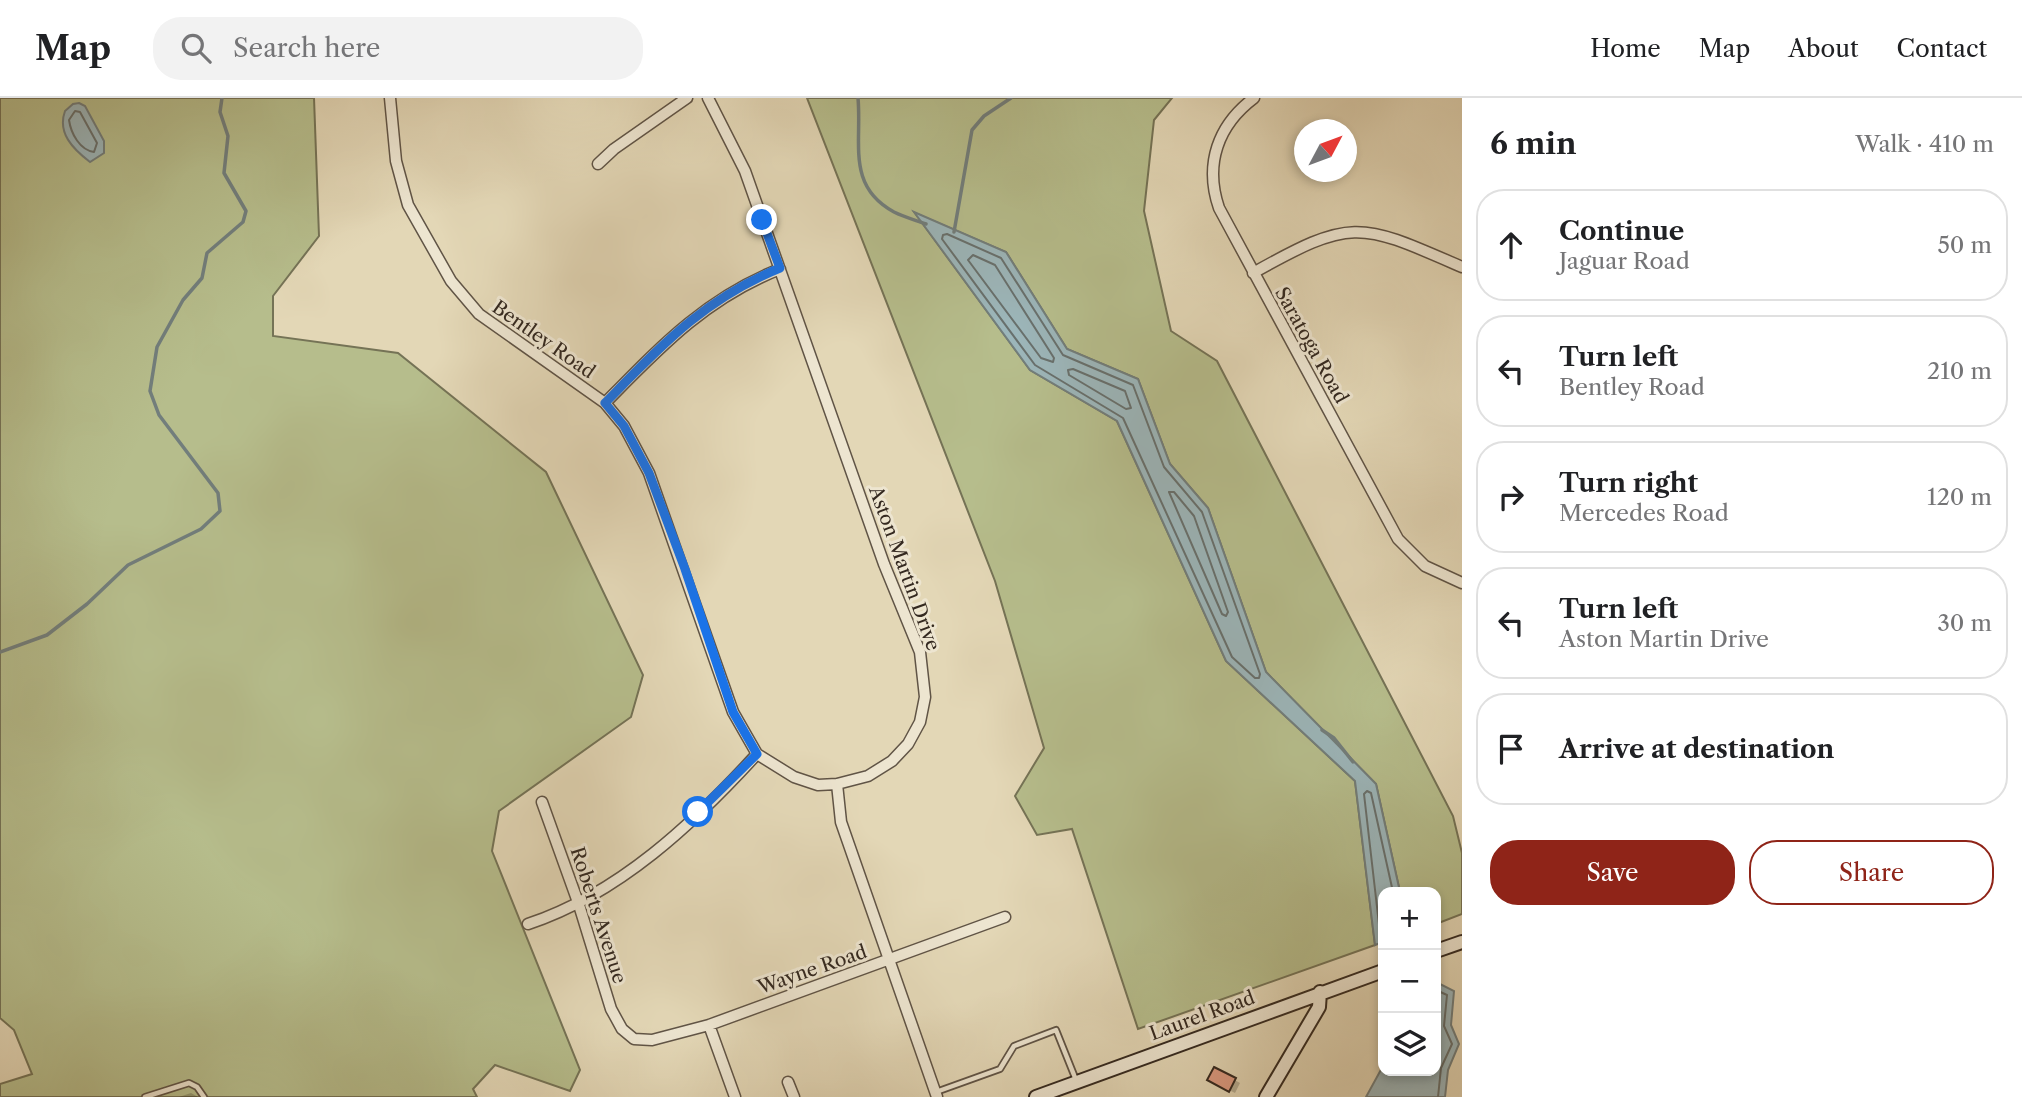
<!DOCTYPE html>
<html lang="en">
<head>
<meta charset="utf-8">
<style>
  body { margin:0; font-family:"Libre Caslon Text",serif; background:#f2f2f2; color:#202124 }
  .controls { position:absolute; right:21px; bottom:21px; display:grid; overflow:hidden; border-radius:14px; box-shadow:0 4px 10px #0003 }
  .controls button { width:63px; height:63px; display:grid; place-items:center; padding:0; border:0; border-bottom:2px solid #e0e0e0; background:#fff; color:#202124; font:35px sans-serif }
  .compass { position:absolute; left:1294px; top:21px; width:63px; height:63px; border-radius:50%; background:#fff; box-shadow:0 4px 10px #0003; rotate:49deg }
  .stop { position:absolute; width:21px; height:21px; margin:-16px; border:5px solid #1a73e8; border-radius:50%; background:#fff }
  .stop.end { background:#1a73e8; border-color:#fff; box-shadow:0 2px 7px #0008 }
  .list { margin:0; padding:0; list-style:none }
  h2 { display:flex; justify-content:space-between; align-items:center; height:91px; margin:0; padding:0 28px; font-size:30px }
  h2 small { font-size:23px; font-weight:400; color:#757577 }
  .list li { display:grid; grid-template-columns:46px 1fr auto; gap:21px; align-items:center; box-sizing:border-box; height:112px; margin:0 14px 14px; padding:0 14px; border:2px solid #e0e0e0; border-radius:28px }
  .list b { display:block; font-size:26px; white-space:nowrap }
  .list p { margin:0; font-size:23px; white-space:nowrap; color:#757577 }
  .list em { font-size:23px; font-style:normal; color:#757577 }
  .actions { display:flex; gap:14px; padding:21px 28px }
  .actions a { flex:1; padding:16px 0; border:2px solid #8f2418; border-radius:28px; text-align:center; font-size:24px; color:#8f2418 }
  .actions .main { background:#8f2418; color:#fff }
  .icon { flex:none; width:38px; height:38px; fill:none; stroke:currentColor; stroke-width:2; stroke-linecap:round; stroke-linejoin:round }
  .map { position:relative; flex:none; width:1462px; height:999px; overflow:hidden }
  header { display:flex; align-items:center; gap:42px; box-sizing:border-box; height:98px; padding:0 35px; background:#fff; border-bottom:2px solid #e0e0e0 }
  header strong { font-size:33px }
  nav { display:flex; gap:38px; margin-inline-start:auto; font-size:24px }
  .search { width:490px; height:63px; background:#f2f2f2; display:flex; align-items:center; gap:18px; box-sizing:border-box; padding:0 24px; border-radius:28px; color:#757577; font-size:26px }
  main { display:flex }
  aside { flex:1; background:#fff }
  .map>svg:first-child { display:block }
  .green { fill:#b6bd8c; stroke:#757356; stroke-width:2 }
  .water { fill:#9cb6ba; stroke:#727e7c; stroke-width:2 }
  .shadow { fill:#0003 }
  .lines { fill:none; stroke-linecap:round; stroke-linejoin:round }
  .shore { stroke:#68706d; stroke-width:2 }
  .stream { stroke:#727e7c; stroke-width:3.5 }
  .building { fill:#dc9b82; stroke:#342920; stroke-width:2 }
  .lane-casing { stroke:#605446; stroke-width:8 }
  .street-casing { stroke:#605446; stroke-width:13 }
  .secondary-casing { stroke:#342920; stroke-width:16 }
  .lane { stroke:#ede5d0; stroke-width:4.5 }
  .street { stroke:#ede5d0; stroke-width:10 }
  .secondary { stroke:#ede5d0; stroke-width:12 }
  .route { stroke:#1a73e8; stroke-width:9 }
  .labels { text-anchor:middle; stroke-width:6; stroke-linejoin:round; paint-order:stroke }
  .street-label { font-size:19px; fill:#342920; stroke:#ede5d0 }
</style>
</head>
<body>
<header>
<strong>Map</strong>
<div class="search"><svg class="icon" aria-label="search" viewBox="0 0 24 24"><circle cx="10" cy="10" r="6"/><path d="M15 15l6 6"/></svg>Search here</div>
<nav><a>Home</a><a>Map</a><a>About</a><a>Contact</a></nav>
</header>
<main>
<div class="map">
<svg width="1462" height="999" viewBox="0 0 1462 999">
  <rect width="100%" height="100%" fill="#e3d7b6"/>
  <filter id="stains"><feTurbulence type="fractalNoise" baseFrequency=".00286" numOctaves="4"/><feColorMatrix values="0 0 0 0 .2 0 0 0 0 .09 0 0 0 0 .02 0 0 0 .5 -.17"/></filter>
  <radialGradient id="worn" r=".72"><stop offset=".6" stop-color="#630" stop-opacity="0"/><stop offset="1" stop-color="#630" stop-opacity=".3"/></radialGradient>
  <!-- green -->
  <path class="green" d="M0,0H314L319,138L273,198V238L398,255L546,374L643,577L631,619L499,713L492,753L580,972L570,993L495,967L473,991L477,999H0V986L32,976L14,932L0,920Z
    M807,0H1172L1154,22L1144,113L1171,233L1217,263L1453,718L1462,755V816L1436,826V794H1400L1376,686L1266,574L1208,410L1170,366L1138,281L1067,251L1006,154L915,115L1030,272L1117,323L1226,563L1355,683L1375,847L1138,931L1072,731L1037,737L1015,698L1044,650L995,483Z"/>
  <!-- water -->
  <path class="water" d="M79,5L85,8L104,43V55L90,64C73,51 57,35 65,13L73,6Z
    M914,114L1006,154L1067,251L1138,281L1170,366L1208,410L1266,574L1376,686L1400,794H1383V844L1375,847L1355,683L1226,563L1117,323L1030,272Z
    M1436,884L1454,893L1451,927L1459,946L1448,972L1445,999H1366L1383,968V973H1436Z"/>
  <!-- shadow -->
  <path class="shadow" d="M1215,971L1240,985L1235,995L1209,982Z
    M191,995L198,999H179Z"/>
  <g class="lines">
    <!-- shore -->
    <path class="shore" d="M75,13L80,14L97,45L94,54C80,52 71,36 69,22Z
      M947,136L1001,160L1063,257L1133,287L1164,369L1202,414L1260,576L1259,580H1255L1232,559L1123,320L1035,267L942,141L943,137Z
      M973,157L995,167L1054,260L1053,264L1041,260L968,162Z
      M1073,271L1125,293L1131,310L1126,311L1069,277L1068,272Z
      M1169,394H1174L1194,418L1228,514L1226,518L1222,516Z
      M1383,838L1380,835L1364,696L1367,693L1371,695L1393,794
      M1436,892L1447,897L1444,928L1452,946L1441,970L1438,999"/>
    <!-- stream -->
    <path class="stream" d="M858,0C862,45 846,88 894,114C904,119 915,122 926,126
      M954,134L972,32L984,18L1011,0
      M0,554L47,537L87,506L128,467L201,431L220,413L218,395L159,317L150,293L157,249L183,202L202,180L207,155L243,124L246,113L224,75L228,38L220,14L222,0
      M1322,632L1334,640L1353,664"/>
  </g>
  <!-- building -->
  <path class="building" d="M1214,969L1236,980L1229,994L1207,982Z"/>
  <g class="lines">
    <!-- lane casing -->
    <g class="lane-casing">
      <path id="lane" d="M936,994L1000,971L1014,948L1056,932L1076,982
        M145,999L189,985L197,989L204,999"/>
    </g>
    <!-- street casing -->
    <g class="street-casing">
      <path id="street" d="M390,0L396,63L408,107L451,183L479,216L605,305L624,328L649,375L733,614L757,656L794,679L818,687L837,686L868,678L892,663L908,646L920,624L925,599L920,554L884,466L745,73L708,0
        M1254,0C1218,27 1204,66 1219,110L1398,441L1425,468L1462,485
        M598,66L614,51L687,0
        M1253,175C1353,119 1359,124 1462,169
        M605,305C660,249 706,200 780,171
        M837,686L841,724L937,999
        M542,704L579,807L611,911L622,931L634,941L652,942L709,927L1005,819
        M528,826C619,796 694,725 757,656
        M709,927L735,999
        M788,984L794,999"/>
    </g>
    <!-- secondary casing -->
    <g class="secondary-casing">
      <path id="secondary" d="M1436,853L1462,844
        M1036,999L1383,873
        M1266,999L1319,909L1320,894"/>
    </g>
    <!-- lane -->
    <use href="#lane" class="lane"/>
    <!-- street -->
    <use href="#street" class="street"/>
    <!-- secondary -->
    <use href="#secondary" class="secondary"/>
  </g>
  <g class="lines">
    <!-- route -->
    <path class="route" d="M698,714L757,656L733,614L685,471L649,375L624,328L605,305C661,248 704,201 780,170L762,122"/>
  </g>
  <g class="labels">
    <!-- street labels -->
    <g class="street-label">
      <text transform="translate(544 241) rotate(35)" y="7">Bentley Road</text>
      <text transform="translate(1312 247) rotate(61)" y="7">Saratoga Road</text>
      <text transform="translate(905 470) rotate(70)" y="7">Aston Martin Drive</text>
      <text transform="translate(599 817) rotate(72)" y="7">Roberts Avenue</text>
      <text transform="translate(812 871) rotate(-19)" y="7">Wayne Road</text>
      <text transform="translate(1202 917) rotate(-20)" y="7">Laurel Road</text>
    </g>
  </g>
  <rect width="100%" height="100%" filter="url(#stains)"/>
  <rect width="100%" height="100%" fill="url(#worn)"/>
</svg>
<div class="controls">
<button>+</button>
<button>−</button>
<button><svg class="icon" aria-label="layers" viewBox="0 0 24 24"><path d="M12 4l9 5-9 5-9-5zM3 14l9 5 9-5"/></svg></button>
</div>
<svg class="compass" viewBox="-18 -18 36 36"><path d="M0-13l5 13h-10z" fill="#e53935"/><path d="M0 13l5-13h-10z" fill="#757577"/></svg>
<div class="stop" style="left:698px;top:714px"></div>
<div class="stop end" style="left:762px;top:122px"></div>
</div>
<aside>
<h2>6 min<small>Walk · 410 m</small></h2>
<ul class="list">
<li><svg class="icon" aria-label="ahead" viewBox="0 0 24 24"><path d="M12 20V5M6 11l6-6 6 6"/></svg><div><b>Continue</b><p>Jaguar Road</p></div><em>50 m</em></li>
<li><svg class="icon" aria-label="left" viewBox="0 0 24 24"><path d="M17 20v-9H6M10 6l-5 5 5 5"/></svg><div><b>Turn left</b><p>Bentley Road</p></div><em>210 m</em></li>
<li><svg class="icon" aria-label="right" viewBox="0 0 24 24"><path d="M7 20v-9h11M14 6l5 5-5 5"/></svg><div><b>Turn right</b><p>Mercedes Road</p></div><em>120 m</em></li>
<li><svg class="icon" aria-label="left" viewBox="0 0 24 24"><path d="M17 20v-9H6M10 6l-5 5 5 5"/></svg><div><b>Turn left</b><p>Aston Martin Drive</p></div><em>30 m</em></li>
<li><svg class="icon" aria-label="arrive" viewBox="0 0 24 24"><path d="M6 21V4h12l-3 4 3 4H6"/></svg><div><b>Arrive at destination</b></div></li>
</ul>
<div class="actions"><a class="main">Save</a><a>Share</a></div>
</aside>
</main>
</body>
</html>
